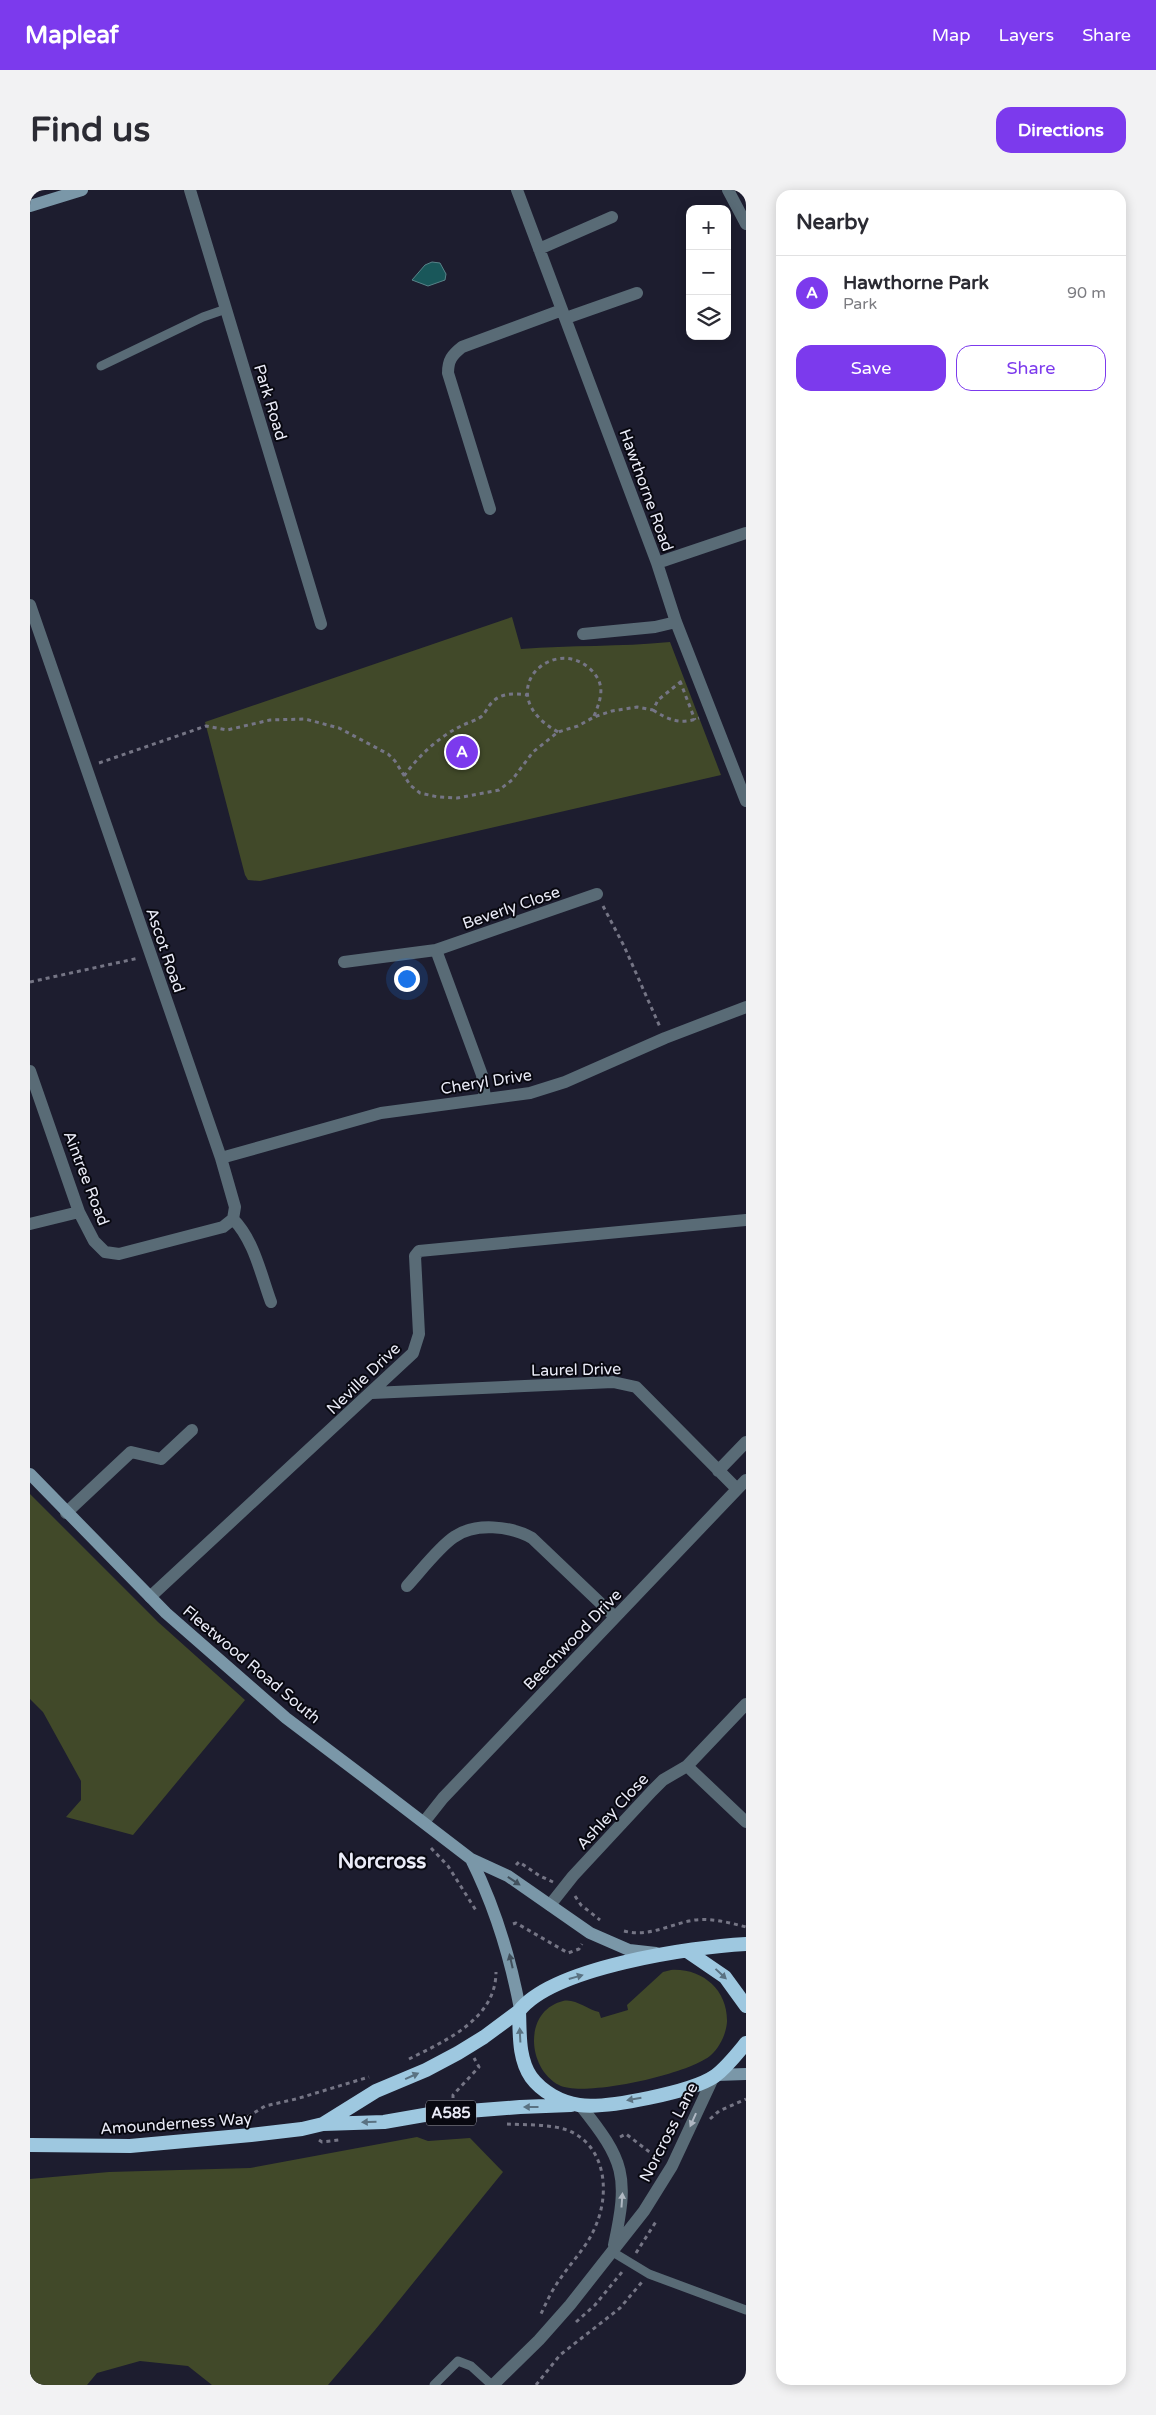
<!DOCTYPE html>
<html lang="en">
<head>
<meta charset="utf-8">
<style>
  body { margin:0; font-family:"Varela Round",sans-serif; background:#f2f2f3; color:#2b2b33 }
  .controls { position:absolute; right:15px; top:15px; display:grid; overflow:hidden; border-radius:10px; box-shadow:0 2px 12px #0003 }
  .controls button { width:45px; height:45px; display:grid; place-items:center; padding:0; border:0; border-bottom:1px solid #e1e1e2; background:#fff; color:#2b2b33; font:25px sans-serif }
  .you { position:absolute; left:376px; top:788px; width:18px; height:18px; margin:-12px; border:4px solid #fff; border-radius:50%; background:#1a73e8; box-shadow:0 0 0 8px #1a73e833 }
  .badge { display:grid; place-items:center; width:32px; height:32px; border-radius:50%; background:#7c3aed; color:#fff; font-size:16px; font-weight:700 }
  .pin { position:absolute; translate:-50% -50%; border:2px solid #fff; box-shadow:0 1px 5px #0006 }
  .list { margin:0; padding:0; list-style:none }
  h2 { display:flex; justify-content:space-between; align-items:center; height:65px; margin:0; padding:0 20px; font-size:21px }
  h2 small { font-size:16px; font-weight:400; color:#7c7c81 }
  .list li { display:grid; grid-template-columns:32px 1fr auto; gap:15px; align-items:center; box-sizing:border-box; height:75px; padding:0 20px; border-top:1px solid #e1e1e2 }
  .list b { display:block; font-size:19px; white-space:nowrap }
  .list p { margin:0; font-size:16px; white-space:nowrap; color:#7c7c81 }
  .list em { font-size:16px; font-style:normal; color:#7c7c81 }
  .actions { display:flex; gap:10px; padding:15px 20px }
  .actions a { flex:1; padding:11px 0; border:1px solid #7c3aed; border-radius:15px; text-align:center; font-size:18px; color:#7c3aed }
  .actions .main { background:#7c3aed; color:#fff }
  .icon { flex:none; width:28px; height:28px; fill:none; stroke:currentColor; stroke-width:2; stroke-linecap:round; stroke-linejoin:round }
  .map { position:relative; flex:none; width:716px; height:2195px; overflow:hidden; border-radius:15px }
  header { display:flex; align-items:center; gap:30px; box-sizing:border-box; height:70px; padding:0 25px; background:#7c3aed; color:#fff }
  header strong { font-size:24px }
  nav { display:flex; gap:28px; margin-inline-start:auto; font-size:18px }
  .intro { display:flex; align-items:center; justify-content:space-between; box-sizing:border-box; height:120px; padding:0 30px }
  h1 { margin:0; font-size:35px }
  .button { padding:12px 22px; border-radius:15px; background:#7c3aed; color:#fff; font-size:18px; font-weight:700 }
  main { display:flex; gap:30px; padding:0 30px }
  aside { flex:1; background:#fff; border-radius:15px; box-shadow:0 2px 12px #0003 }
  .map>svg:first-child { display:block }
  .green { fill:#414929 }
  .water { fill:#19575a; stroke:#588389 }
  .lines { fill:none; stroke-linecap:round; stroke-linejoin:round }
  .path { stroke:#757585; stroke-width:3; stroke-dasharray:4 4; stroke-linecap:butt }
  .service { stroke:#596b76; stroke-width:9 }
  .minor { stroke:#596b76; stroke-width:12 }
  .tertiary { stroke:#596b76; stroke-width:12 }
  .secondary { stroke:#7a97a8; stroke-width:12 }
  .trunk { stroke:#9ec8e0; stroke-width:14 }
  .oneway { fill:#41505c }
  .oneway2 { fill:#5a7282 }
  .oneway3 { fill:#b0b8c3 }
  .labels { text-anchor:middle; stroke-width:4; stroke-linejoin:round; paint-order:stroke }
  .shield { fill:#080810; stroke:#a6a7b2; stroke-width:1 }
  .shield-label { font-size:15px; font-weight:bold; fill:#eaebf7 }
  .street-label { font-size:16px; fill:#eaebf7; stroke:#080810 }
  .district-label { font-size:21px; font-weight:bold; fill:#eaebf7; stroke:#080810 }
</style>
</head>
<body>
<header>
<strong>Mapleaf</strong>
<nav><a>Map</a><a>Layers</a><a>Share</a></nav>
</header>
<div class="intro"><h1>Find us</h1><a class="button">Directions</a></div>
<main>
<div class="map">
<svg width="716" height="2195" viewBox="0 0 716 2195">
  <rect width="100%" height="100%" fill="#1d1d2f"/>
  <!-- green -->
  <path class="green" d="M482,427L491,459C541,455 590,457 640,452L691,585L230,691L218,690L215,685L175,532Z
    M0,1304L128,1432L215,1510L103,1645L36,1627L51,1610V1591L13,1522L0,1509Z
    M641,1780C672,1778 698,1800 697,1832C696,1844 690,1857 681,1865C660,1884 553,1908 529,1895C497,1878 493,1821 533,1811C545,1808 558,1820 569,1822L571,1828L598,1820L597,1815L633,1782Z
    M387,1947L398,1951L440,1948L473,1982L345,2140L298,2195H182L158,2176L110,2171L67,2183L57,2195H0V1989L79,1982L220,1978Z"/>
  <!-- water -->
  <path class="water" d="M402,72L410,73L416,84L415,90L398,96L382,90L395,75Z"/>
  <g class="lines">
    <!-- path -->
    <path class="path" d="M650,491L665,530
      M623,520C639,530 650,535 669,528
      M528,542C460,504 521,445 559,478C576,493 572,507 564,526
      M69,573L176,536L197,540L240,530L275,529L309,538L358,564L365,571L380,595L390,603L408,607L427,608L469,600L482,590L503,562L528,542L548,536L564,527L582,521L607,517L623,520L628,510L653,490
      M374,586C389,565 409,547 431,536C437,533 444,531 449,528C454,526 456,520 459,516C468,503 482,503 497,505
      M573,716L594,756L630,837
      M0,792L109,768
      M401,1658L418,1676L447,1722
      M486,1675L489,1672L510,1686L523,1692
      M545,1706L551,1715L570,1730
      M483,1734L486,1733L538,1763L549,1759L552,1754
      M594,1741C617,1747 637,1736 659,1731C678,1727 697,1732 716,1737
      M379,1869C415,1851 466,1829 466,1782
      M423,1908V1905L449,1877L444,1868
      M680,1929L689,1921L716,1909
      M211,1931L235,1916L266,1909L339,1887
      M477,1934C496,1935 519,1934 537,1940C576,1955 580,2002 566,2035C558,2056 542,2071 530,2089C522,2100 516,2113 510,2126
      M590,1947L596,1944L630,1970
      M289,1950L292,1952L309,1950
      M606,2063L627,2030
      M546,2132L565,2115L592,2082
      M506,2195L530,2165L590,2118L612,2092"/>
    <!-- service -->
    <path class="service" d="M71,176L173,127L196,119
      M581,2061L619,2084L716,2120
      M404,2195L428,2171L441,2176L462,2195"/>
    <!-- minor -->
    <path class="minor" d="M160,0L291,434
      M487,0L627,373L646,432L716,611
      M698,0L716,34
      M509,59L582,27
      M536,128L607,103
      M460,319L418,183C418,170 422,165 432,157L532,120
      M627,373L716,343
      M0,415L191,968L205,1017L203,1029C224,1050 231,1085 241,1112
      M553,444L625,437L646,432
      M406,760L452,885L455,908
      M314,772L406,760L567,704
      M0,881L49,1022L64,1051L75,1062L89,1064L193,1037L203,1029
      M191,968L351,923L500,903L535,892L635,848L716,817
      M0,1034L49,1022
      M342,1203L583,1192L606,1197L707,1299
      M688,1281L716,1252
      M36,1323L101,1262L131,1269L162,1240
      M377,1396C390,1382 409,1357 424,1347C445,1332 481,1336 502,1348L585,1427
      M120,1407L383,1163L389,1144L385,1066L389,1061L716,1030
      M657,1576L716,1632
      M394,1632L413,1608L716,1290
      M520,1715L543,1686L622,1601L633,1590L657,1576L716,1514"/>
    <!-- tertiary -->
    <path class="tertiary" d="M550,1915C595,1971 599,1986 584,2055
      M463,2195L509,2150L540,2115L614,2021L642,1976L684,1886"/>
    <!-- secondary -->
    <path class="secondary" d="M0,16L52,0
      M0,1284L136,1423L256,1528L334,1587L441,1669L478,1686L560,1743L599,1760L626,1763
      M441,1669C465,1717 480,1766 490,1819
      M686,1885L716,1884"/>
    <!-- trunk -->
    <path class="trunk" d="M716,1754C662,1757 523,1777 489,1821C490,1843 488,1868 501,1887C512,1902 531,1912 549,1915C576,1919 662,1902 685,1886C697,1877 707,1864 716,1853
      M657,1761L695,1787L716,1816
      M293,1934L346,1901L396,1880L428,1863L454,1847L489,1821
      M0,1955L100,1956L221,1945L272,1939L293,1934L354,1932L400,1924L490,1917L541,1915"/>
  </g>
  <!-- one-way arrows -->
  <defs><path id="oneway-solid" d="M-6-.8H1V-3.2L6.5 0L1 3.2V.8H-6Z" transform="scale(1.25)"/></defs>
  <g class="oneway">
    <use href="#oneway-solid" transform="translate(484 1691) rotate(34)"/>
    <use href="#oneway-solid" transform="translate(481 1771) rotate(-103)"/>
  </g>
  <g class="oneway2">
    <use href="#oneway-solid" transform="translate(691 1784) rotate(43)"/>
    <use href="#oneway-solid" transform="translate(546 1787) rotate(-16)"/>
    <use href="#oneway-solid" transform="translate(490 1845) rotate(-93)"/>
    <use href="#oneway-solid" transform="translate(382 1886) rotate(-24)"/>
    <use href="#oneway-solid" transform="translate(604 1909) rotate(170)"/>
    <use href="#oneway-solid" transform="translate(501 1917) rotate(-180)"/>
    <use href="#oneway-solid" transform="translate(339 1932) rotate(178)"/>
  </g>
  <g class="oneway3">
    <use href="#oneway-solid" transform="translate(663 1930) rotate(114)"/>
    <use href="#oneway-solid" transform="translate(592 2010) rotate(-86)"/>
  </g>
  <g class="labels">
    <!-- shield labels -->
    <rect class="shield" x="396" y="1910.5" width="50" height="25" rx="4"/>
    <g class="shield-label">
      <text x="421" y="1928">A585</text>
    </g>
    <!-- street labels -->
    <g class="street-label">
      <text transform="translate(241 212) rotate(73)" y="6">Park Road</text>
      <text transform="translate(617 300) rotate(70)" y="6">Hawthorne Road</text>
      <text transform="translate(481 717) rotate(-19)" y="6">Beverly Close</text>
      <text transform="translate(136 760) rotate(71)" y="6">Ascot Road</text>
      <text transform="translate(456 891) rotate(-9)" y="6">Cheryl Drive</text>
      <text transform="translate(57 988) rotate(69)" y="6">Aintree Road</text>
      <text transform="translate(546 1179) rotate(-1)" y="6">Laurel Drive</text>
      <text transform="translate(333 1188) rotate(-44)" y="6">Neville Drive</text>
      <text transform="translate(542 1449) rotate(-46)" y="6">Beechwood Drive</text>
      <text transform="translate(222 1474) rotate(40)" y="6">Fleetwood Road South</text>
      <text transform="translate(582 1621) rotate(-47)" y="6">Ashley Close</text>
      <text transform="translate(146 1933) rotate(-4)" y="6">Amounderness Way</text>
      <text transform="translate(638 1942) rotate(-63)" y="6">Norcross Lane</text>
    </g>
    <!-- district labels -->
    <g class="district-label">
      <text x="352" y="1678">Norcross</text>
    </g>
  </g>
</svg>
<div class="controls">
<button>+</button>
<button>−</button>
<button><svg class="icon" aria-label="layers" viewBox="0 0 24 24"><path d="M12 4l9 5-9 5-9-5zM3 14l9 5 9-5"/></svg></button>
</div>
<div class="you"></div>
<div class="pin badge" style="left:432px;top:562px">A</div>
</div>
<aside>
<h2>Nearby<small></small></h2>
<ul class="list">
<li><span class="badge">A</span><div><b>Hawthorne Park</b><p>Park</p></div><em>90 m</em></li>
</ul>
<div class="actions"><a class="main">Save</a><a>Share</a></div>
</aside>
</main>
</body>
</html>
